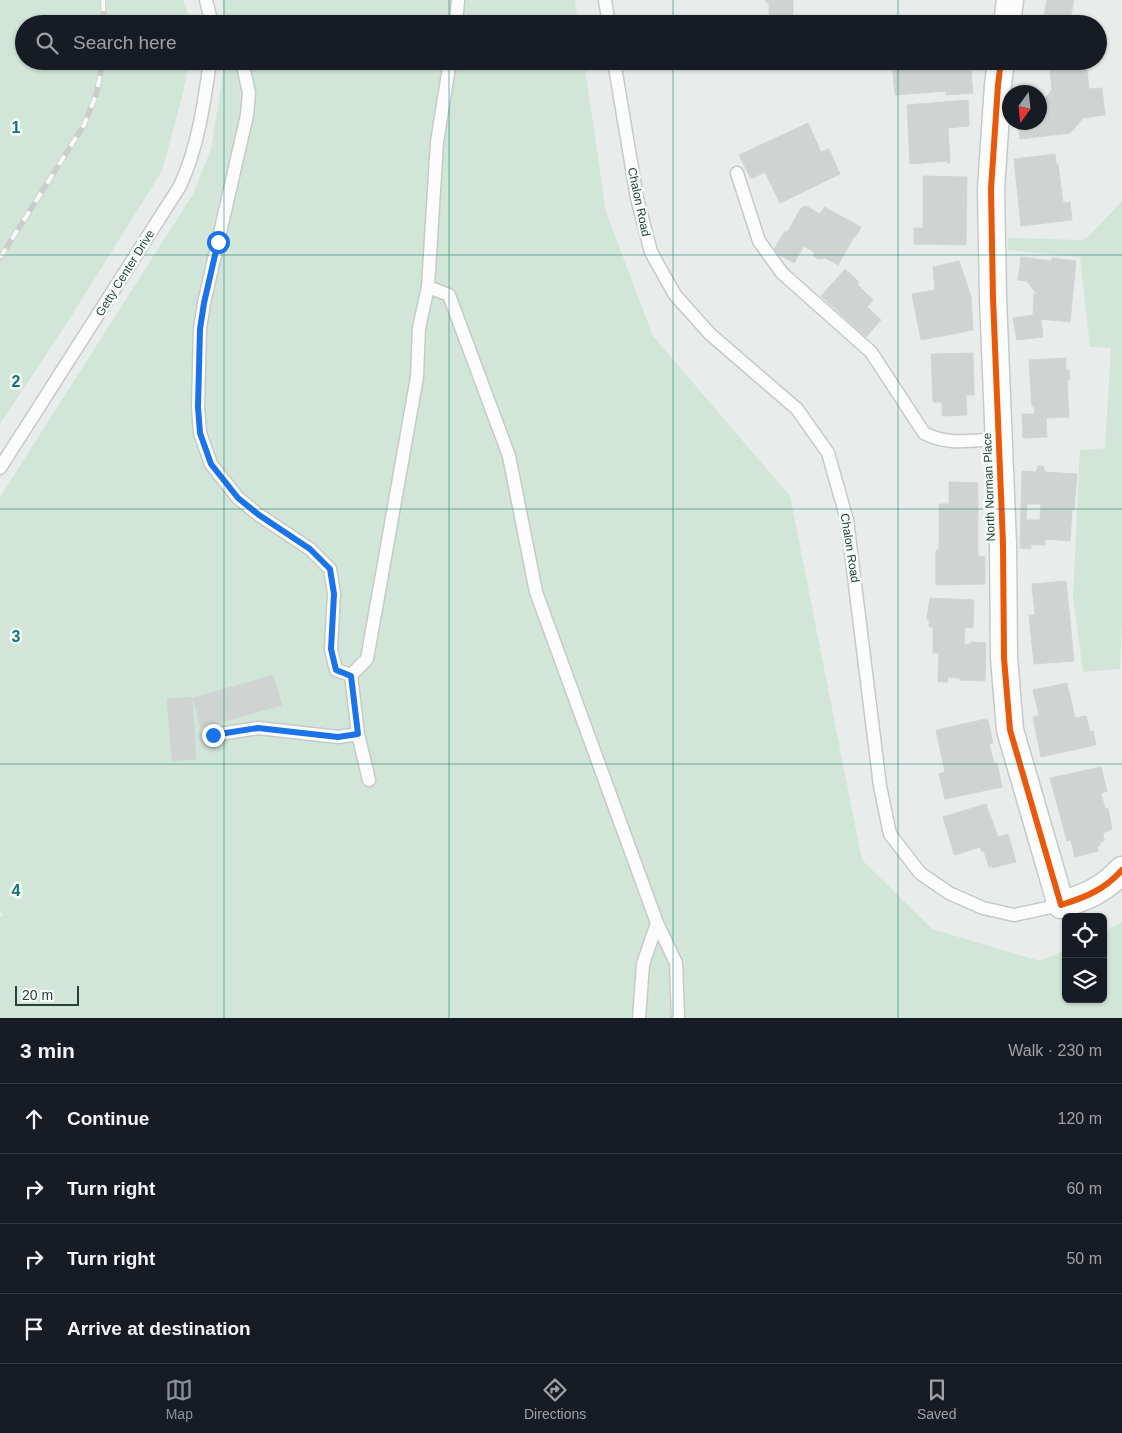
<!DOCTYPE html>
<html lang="en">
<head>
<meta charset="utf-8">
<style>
  body { margin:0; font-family:Arial,sans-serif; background:#242831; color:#f1f3f6 }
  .controls { position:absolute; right:15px; bottom:15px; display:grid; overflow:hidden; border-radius:8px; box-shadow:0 1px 4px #0004 }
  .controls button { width:45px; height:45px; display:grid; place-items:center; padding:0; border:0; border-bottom:1px solid #363941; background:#171b24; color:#f1f3f6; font:25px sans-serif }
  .compass { position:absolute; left:1002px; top:85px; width:45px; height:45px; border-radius:50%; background:#171b24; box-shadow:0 1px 4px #0004; rotate:195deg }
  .scale { position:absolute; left:15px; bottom:12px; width:64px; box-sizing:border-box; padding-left:5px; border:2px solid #24423a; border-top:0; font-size:14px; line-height:18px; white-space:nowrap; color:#24423a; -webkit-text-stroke:4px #f7fbf9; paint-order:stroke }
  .stop { position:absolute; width:15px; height:15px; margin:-11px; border:4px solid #1a73e8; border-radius:50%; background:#fff }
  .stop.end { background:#1a73e8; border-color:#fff; box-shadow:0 1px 5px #0008 }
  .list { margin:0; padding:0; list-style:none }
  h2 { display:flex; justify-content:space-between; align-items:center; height:65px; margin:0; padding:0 20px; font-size:21px }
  h2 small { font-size:16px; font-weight:400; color:#9ea1a6 }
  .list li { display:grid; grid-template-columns:32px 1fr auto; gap:15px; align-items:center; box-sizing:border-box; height:70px; padding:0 20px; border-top:1px solid #363941 }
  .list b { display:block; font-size:19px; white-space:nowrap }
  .list em { font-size:16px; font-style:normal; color:#9ea1a6 }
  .icon { flex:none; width:28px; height:28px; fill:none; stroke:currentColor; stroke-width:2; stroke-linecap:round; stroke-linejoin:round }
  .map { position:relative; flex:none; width:1122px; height:1018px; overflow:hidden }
  .search { position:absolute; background:#171b24; box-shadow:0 1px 4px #0004; left:15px; right:15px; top:15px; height:55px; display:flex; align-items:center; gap:12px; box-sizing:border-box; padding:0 18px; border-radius:28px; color:#9ea1a6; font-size:19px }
  .sheet { height:345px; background:#171b24 }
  nav { display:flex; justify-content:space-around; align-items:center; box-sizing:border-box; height:70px; border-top:1px solid #363941; background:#171b24; font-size:14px; color:#9ea1a6 }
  nav a { display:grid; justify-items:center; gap:2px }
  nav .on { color:#8c9099 }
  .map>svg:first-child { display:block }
  .green { fill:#d1e6d8 }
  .building { fill:#cfd4d2; stroke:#d1d6d4; fill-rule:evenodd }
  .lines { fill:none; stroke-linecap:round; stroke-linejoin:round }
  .lane-casing { stroke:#c5cac8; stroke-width:15 }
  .street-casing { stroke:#c5cac8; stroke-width:29 }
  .lane { stroke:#fcfcfc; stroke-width:12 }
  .street { stroke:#fcfcfc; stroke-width:26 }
  .rail-casing { stroke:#c9cdcc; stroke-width:5.5 }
  .rail { stroke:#f7fbf9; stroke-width:4; stroke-dasharray:11; stroke-linecap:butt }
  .cycleway-casing { stroke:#f7fbf9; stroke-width:9 }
  .cycleway { stroke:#e8590c; stroke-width:6 }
  .route { stroke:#1a73e8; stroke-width:6 }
  .grid { fill:none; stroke:#0f766e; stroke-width:1; stroke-opacity:0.55 }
  .labels { text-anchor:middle; stroke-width:5; stroke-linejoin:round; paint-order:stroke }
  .street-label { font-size:12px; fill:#24423a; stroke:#f7fbf9 }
  .grid-label { font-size:16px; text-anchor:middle; font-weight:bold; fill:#0f766e; stroke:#f7fbf9; stroke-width:5; stroke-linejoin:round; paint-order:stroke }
</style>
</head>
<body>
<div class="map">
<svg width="1122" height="1018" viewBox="0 0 1122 1018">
  <rect width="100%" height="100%" fill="#e8edeb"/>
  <!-- green -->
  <path class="green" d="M0,0H183L192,24H24V61H189L183,93L162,171L67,323L0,424Z
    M222,0H575L578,24H225Z
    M225,61H584L606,212L653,336L790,496L862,860L932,929L1040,961L1066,950V999H1103V932L1122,922V1018H0V917L3,915L0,911V497L193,194L211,149Z
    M1122,201V619L1120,669L1083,672L1073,597L1080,450L1105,448L1111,348L1090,347L1080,257L1008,250V238L1082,240L1089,236Z"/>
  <!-- building -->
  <path class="building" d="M766,0H793V21H788V24H765V19H769V3H766Z
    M1047,0H1074L1070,19L1044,14Z
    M892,61H970L973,93L946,95V91L895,95Z
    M1049,61H1086L1089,89L1102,88L1105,115L1083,118L1070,133L1020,139L1018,122H1040V105L1052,90Z
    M968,100L969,126L948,128L950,163H947V161L910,164L907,105Z
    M808,123L821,152L829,149L840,174L780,203L765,172L751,179L739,155Z
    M1055,154L1056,164H1058L1063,203L1070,202L1072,220L1021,226L1014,159Z
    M923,176L967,177L966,245L914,244V228H923Z
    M806,206L820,214L824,207L861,227L856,236L855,235L838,265L825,258L818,259L814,256V252L804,246L794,263L773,251L785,231L787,233L801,208Z
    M1021,257L1051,261L1052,258L1076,261L1070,322L1041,319L1043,337L1017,340L1013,318L1033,315L1034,294L1036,295V293L1027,281L1018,280Z
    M959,261L971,296L973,330L921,340L912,294L935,290L933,267Z
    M845,269L859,282L857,284L873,300L867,307L881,320L866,337L821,296Z
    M973,353L974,395H966L967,415L942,416V402H933L931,354Z
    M1066,358V370H1069L1070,380H1067L1069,417L1046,418L1047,437L1023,438L1022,414H1035L1034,406L1032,407L1029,360Z
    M1038,466H1043L1045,472L1077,474L1074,510H1072L1070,541L1045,539V545H1031V549L1020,548L1022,471L1036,472ZM1027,504H1041L1040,520H1026Z
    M949,482L978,483V556L985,557V584L936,585V550H939V504H949Z
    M1066,581L1074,661L1034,664L1029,615H1035L1032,584Z
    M930,598L974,600L973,628L965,627L964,644H971V642L986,643L985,681L960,680V678L948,677V682H938L939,653H933V627H929V619H927Z
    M273,675L282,705L201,728L193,698Z
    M1067,683L1075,718L1086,716L1090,732L1093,731L1096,745L1041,757L1033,717L1039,715L1033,690Z
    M192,697L196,759L172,761L167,699Z
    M986,719V720H988L993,743L989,744L994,763H997L1002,787L945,799L939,774L945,772L936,730Z
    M1101,767L1107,791L1101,793L1105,809L1108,808L1112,829L1103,833L1104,841L1100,842V846H1097L1098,851L1075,857L1071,840L1067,841L1050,778Z
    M986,804L998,837L1008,834L1016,862L992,868V866L989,867L984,851L982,852L980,847L955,855L954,854L943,817Z"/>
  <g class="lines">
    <!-- lane casing -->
    <g class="lane-casing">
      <path id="lane" d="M206,0L212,24
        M605,0L609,24
        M456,24L458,0
        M242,61L249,93L247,115L204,303L200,329L198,407L200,433L211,464L238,498L259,515L310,549L330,569L334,593L331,649L336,670L351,675L367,659L417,377L419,328L428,287
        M450,61L437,142L428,287L449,295L509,456L536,592L657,923L676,963L678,1018
        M614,61L637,198L651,252L675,295L710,334L797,409L828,453L847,520L880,786L890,834L920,873L949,893L983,908L1014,915L1061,905
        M737,173L759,241L782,273L871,352L924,433C948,446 972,440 999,439
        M0,468L180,186C198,147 204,104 210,61
        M351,675L358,734L369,780
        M213,735L258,728L338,737L358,734
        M639,1018L643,964L657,923"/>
    </g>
    <!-- street casing -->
    <g class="street-casing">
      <path id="street" d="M1007,24L1010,0
        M1001,61L998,85L991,189L993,298L1003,544L1004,658L1010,730L1061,905C1086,897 1104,890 1122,870"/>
    </g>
    <!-- lane -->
    <use href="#lane" class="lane"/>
    <!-- street -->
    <use href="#street" class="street"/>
    <!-- rail casing -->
    <g class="rail-casing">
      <path id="rail" d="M103,0L104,24
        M0,258L84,125L96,95L103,61"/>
    </g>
    <!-- rail -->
    <use href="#rail" class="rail"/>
    <!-- cycleway casing -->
    <g class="cycleway-casing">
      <path id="cycleway" d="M1001,61L998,85L991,189L993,298L1003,544L1004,658L1010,730L1061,905C1086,897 1104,890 1122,870"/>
    </g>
    <!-- cycleway -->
    <use href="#cycleway" class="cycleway"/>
  </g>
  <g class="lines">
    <!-- route -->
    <path class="route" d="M213,735L258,728L338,737L358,734L351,676L336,670L331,649L334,594L330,569L310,549L259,515L238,498L211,464L200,433L198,407L200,329L204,303L218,242"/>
  </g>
  <!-- grid -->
  <path class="grid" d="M224,0V24M449,0V24M673,0V24M898,0V24M224,61V1018M449,61V1018M673,61V1018M898,61V1018M0,255H1122M0,509H1122M0,764H1122"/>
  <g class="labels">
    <!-- street labels -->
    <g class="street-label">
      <text transform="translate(639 202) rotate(78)" y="4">Chalon Road</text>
      <text transform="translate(125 273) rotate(-58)" y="4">Getty Center Drive</text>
      <text transform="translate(989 487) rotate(-92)" y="4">North Norman Place</text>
      <text transform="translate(850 548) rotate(81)" y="4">Chalon Road</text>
    </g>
  </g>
  <g class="grid-label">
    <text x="16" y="133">1</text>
    <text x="16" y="387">2</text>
    <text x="16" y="642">3</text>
    <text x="16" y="896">4</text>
  </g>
</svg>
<div class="controls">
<button><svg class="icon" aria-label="locate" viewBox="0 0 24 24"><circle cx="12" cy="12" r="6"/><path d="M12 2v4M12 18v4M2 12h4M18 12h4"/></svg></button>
<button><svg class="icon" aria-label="layers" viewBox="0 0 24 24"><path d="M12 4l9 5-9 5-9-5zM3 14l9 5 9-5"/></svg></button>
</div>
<svg class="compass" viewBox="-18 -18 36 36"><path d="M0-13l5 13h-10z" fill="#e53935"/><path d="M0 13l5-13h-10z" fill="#9ea1a6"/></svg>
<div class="scale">20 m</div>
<div class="stop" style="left:218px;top:242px"></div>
<div class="stop end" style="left:213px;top:735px"></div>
<div class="search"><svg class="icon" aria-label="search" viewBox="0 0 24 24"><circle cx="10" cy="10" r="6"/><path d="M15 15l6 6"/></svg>Search here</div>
</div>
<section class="sheet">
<h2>3 min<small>Walk · 230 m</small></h2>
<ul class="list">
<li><svg class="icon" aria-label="ahead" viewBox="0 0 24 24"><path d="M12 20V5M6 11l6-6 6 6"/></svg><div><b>Continue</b></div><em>120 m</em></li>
<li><svg class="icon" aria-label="right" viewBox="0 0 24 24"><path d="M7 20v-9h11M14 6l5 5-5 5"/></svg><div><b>Turn right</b></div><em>60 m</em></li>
<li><svg class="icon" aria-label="right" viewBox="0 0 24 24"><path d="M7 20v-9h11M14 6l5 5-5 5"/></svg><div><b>Turn right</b></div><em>50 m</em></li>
<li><svg class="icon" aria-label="arrive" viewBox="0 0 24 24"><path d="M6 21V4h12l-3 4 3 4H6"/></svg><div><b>Arrive at destination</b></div></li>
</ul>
</section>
<nav>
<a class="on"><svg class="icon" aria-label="map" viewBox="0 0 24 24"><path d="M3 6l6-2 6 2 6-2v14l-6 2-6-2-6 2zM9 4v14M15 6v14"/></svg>Map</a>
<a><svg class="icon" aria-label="directions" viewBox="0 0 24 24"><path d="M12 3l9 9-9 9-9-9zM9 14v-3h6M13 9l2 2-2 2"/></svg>Directions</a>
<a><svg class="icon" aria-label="saved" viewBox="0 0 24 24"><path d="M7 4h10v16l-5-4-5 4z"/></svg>Saved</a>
</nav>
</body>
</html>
